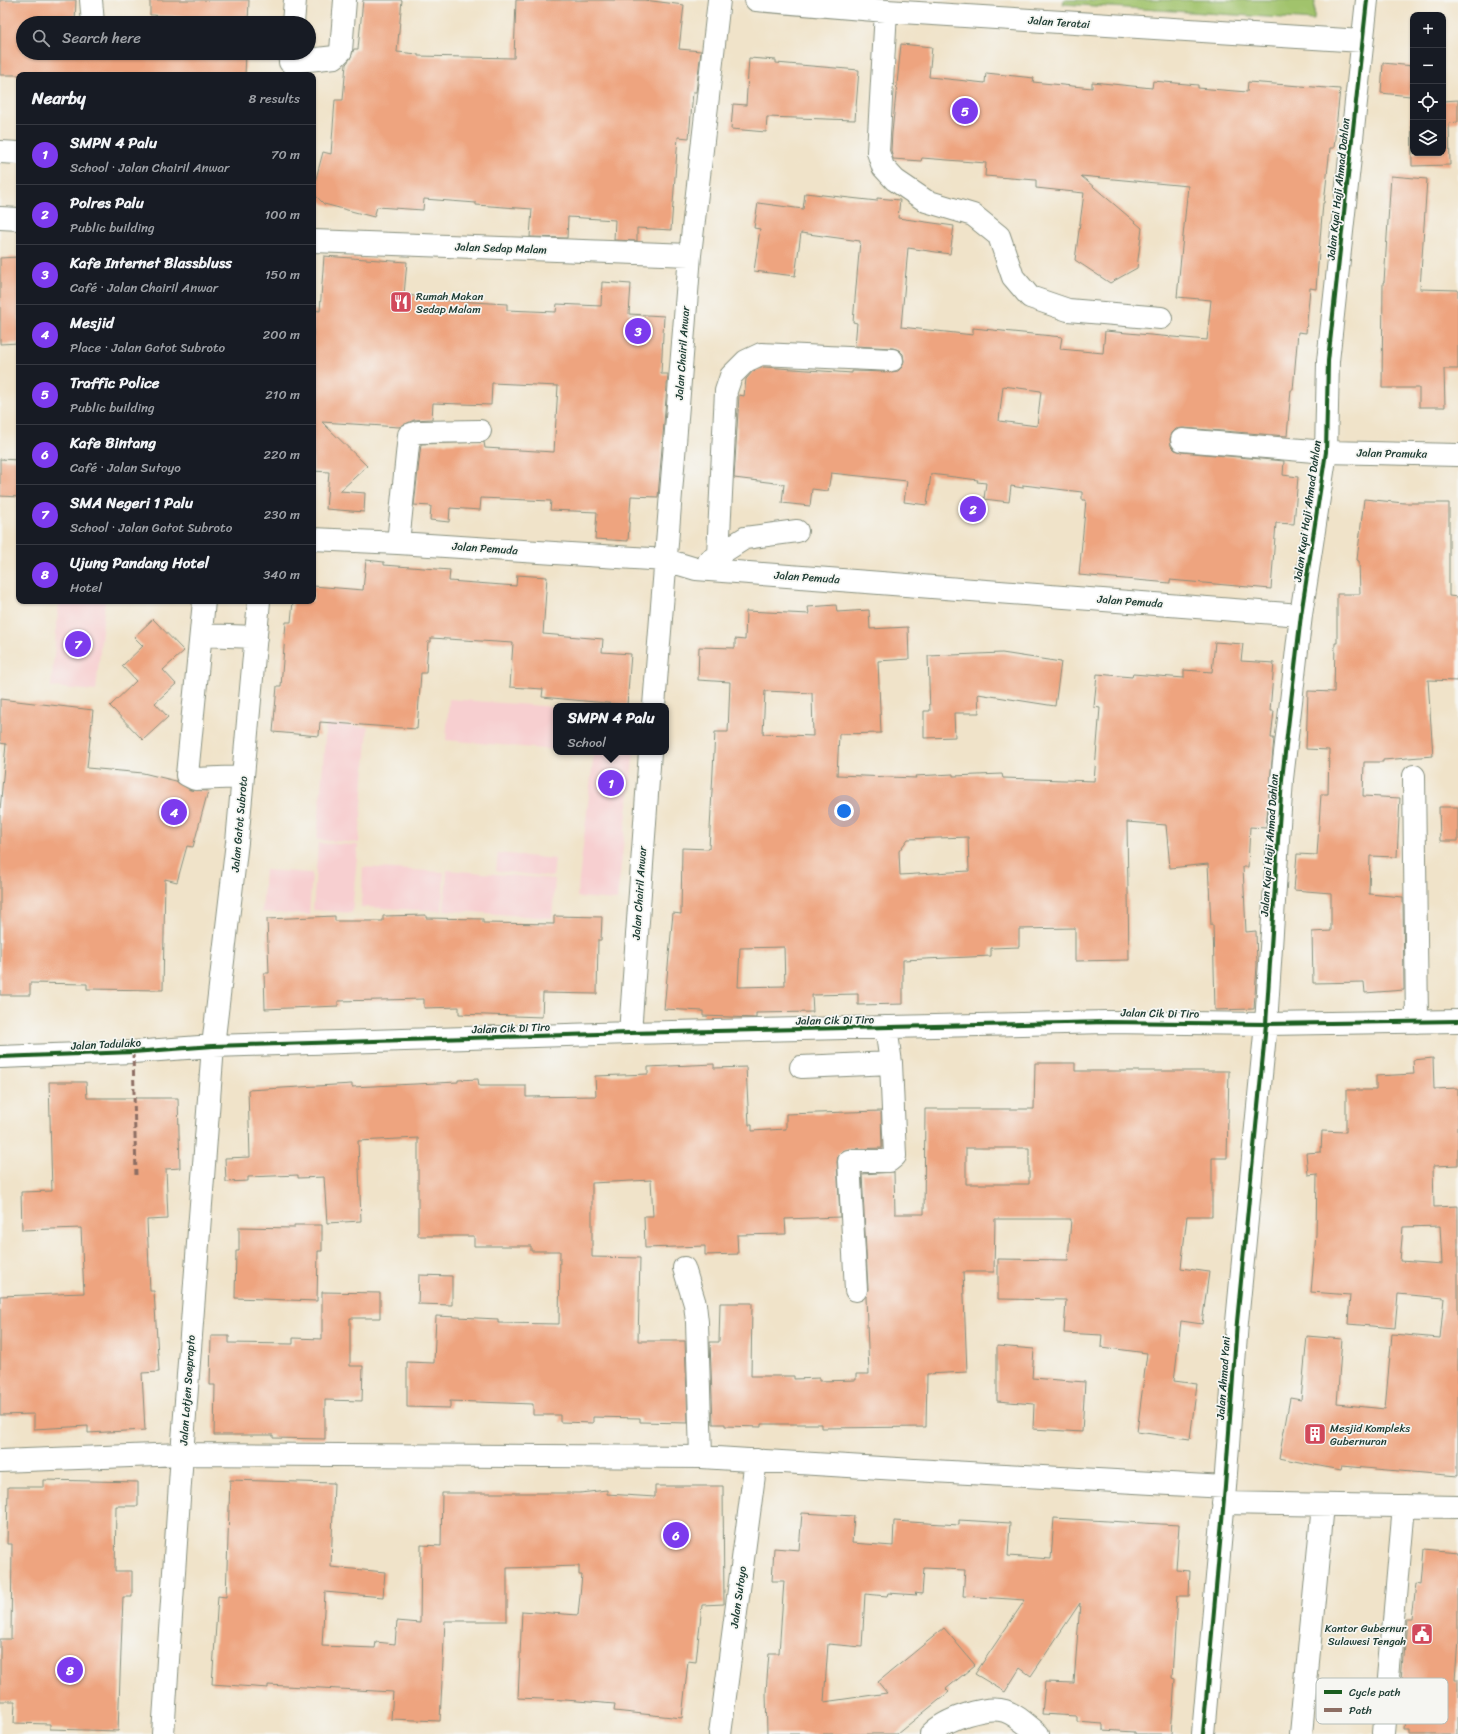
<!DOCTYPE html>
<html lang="en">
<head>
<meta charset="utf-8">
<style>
  body { margin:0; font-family:Sriracha,sans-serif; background:#242831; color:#f1f3f6 }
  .controls { position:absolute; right:12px; top:12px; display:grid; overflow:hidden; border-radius:8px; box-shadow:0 1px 3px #0004 }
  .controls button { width:36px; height:36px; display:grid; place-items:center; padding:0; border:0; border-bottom:1px solid #363941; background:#171b24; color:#f1f3f6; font:20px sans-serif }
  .you { position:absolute; left:844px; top:811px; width:14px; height:14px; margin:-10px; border:3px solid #fff; border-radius:50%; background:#1a73e8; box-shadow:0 0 0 6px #1a73e833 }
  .badge { display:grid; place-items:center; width:26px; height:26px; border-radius:50%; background:#7c3aed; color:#fff; font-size:13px; font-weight:700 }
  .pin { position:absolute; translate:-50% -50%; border:2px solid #fff; box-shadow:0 1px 4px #0006 }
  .popup { position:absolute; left:553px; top:703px; width:116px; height:52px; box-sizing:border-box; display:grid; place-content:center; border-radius:8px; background:#171b24; filter:drop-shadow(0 1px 3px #0005); font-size:13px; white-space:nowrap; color:#9ea1a6 }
  .popup b { font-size:15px; color:#f1f3f6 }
  .popup::after { content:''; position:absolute; left:50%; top:100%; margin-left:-8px; border:8px solid transparent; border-top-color:#171b24 }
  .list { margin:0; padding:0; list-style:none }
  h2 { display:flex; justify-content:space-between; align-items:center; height:52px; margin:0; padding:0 16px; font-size:17px }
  h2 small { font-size:13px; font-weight:400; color:#9ea1a6 }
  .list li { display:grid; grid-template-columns:26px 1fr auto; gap:12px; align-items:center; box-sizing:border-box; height:60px; padding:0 16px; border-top:1px solid #363941 }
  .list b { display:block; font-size:15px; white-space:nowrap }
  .list p { margin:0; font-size:13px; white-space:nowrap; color:#9ea1a6 }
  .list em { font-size:13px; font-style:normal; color:#9ea1a6 }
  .icon { flex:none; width:22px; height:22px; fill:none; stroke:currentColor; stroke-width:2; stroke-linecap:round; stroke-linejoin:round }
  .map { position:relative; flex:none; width:1458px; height:1734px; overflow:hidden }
  .search { position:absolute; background:#171b24; box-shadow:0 1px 3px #0004; left:16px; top:16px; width:300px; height:44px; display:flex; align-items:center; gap:10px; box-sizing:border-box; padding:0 14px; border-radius:22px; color:#9ea1a6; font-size:15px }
  .panel { position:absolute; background:#171b24; box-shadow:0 1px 3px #0004; left:16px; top:72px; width:300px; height:532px; border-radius:8px }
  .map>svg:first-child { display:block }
  .built { fill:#f7cfd0 }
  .green { fill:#a1c36c; stroke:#608050 }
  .building { fill:#eea47f; fill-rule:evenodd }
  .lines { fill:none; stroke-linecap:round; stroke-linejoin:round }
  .minor-casing { stroke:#88907e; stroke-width:24 }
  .minor { stroke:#fff; stroke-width:22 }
  .quiet { stroke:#8d6e63; stroke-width:3; stroke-dasharray:6 3; stroke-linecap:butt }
  .cycleway-casing { stroke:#f6f6f2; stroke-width:6 }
  .cycleway { stroke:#1b5e20; stroke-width:4 }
  .labels { text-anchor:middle; stroke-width:3.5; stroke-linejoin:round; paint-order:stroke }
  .street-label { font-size:11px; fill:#1f3d34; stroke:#f6f6f2 }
  .poi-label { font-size:11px; fill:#1f3d34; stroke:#f6f6f2; text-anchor:start }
  .key { fill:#f6f6f2; stroke:#b6beb9; stroke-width:1 }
  .key-label { font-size:11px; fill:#1f3d34 }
</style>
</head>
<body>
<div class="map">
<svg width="1458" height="1734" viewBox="0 0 1458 1734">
  <rect width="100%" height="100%" fill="#f6f6f2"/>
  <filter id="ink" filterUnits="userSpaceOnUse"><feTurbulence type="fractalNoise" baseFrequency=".025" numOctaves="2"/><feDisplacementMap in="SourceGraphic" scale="8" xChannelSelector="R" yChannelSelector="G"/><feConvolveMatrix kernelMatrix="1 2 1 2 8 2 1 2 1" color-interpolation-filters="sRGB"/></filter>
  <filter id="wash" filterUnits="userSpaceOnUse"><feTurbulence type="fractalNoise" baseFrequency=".012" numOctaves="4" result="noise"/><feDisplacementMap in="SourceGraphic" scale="16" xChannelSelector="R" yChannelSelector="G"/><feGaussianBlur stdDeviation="0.9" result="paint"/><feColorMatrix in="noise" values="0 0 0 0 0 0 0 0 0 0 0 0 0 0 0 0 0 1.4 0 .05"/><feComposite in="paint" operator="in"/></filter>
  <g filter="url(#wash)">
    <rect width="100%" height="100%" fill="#f0e3c9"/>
    <!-- built -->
    <path class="built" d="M59,601H105L96,691L51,687Z
      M449,699L556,707V750L446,740Z
      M326,724L368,727L359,843L317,840Z
      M594,752H634L617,900L577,897Z
      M318,843L358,845L352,913L313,910Z
      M498,853L555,859L553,877L496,871Z
      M363,867L444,872L442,911L361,907Z
      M265,870L312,873L309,915L262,912Z
      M447,870L555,879L552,918L444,910Z"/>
    <!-- green -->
    <path class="green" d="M1064,0H1315L1314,20L1063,4Z"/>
    <g id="blocks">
      <!-- building -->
      <path class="building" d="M0,0H76L75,23H23V53H246L245,75H0Z
        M150,0H249L248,23H208V18L150,15Z
        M363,0H402L397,52L418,54V56L514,58L516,0H644L684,5L679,49L701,51L696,92H693L689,138L678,137L671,230L637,228V241L614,240L615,220L568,217L567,238L530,237L532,209L476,205V203L424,199L423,210L377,207L374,217L324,204L316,196L314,186L323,152L331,154L335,100H343L346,64L350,59L354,49H358Z
        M901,44L932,47L929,77L985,83L986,73L1034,78L1033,82L1092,88V82L1152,88L1153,81L1198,85V88L1247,92L1248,82L1340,89L1334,148H1330L1324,203H1323L1316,289L1310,288L1306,333L1298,332L1293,390H1291L1287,436L1183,428L1176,429L1172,433L1170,439L1171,446L1175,450L1181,452L1284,461L1283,475L1298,477L1294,524L1276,523L1271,589L1170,580V583L1079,575L1086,500H1082V492L1023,485V488L1011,486L1009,502L984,499L986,483L977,482L978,480L931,474L927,505L904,502L907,481L831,473L828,491L812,489L810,506L782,503L784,484L734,478L739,395L744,396L746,379L753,371L764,367L852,373V371L891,372L898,371L902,367L904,361L903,354L899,350L893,348L855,346L857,323L853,322L860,241L801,233L795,276L754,271L760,229L754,228L758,203L803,209L805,193L877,201V198L900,200L898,218L954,226L950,254L908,248L901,327L973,335V328L1062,337L1060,349L1103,353L1105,331L1207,340L1211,300L1177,297L1188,186L1081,176L1142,228L1137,268L1110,283L1075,260L1084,193L1036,188V180L985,176L986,163L922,158L921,161L893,159L891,150L892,133ZM1003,386L1041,391L1037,426L999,421Z
        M749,58L776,60V63L859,70L855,120L767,117L766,132L731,129L733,104L746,105Z
        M1383,63L1413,66L1410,96L1381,93Z
        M1458,100V122L1449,123L1450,165L1412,166L1411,101H1413V153H1443V101Z
        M1391,176L1427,179L1420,289L1458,290V369H1444L1445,407H1419V388H1382L1383,282H1384Z
        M324,256L407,262L404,295L439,298V300L507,304V310L556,312L557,304L601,306L602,282L631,284L629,314L664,316L661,374H668L658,497L631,496L628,541L595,539L597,512L550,510L551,501L481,498L480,510L450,508L449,522L430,520L431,506L414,505L421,444L484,442L485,448L554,452L558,386L492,383L491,405L433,403L432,419L414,420L399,427L322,422L367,466L340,491L365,493L364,512L326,509L329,472L313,471V310L320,311Z
        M18,257L19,343L0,344V258Z
        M0,459L19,460V497L0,496Z
        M1364,499L1404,503H1449V596L1458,597V681L1428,680L1433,756L1383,760V762H1364L1363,796L1400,798L1397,857L1370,856L1369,894L1403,897L1404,990L1365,993L1364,982L1313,983L1312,932L1331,931V893L1294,890L1297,854L1317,855L1321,794H1328L1329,750L1306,749L1308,691L1334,692L1335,643H1337V594H1360L1359,561L1357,560Z
        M366,560L384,562V565L450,570L449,581L516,586L517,575L547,577L543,634L603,639L602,652L631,654L627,705L542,697L543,689L510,687L513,643L431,638V642H428L426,673H421L417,729L320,722L319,736L273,732L277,686H281L286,622H291L293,601H313V586L363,590Z
        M836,605L837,612L869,610L870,629L908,627L909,659L878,661L881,733L839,734L837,775L916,778L915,776L953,774V776L1002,774L1003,778L1094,781L1100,708L1094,707L1097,674L1132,677L1133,674L1184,678V670L1212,672L1215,642L1243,644L1241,661L1274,663L1270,711H1274L1271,738H1274L1266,828L1250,827L1248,867H1243L1246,932L1256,931L1257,965L1254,1009L1215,1010L1213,925H1211L1208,864L1170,868L1166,825L1127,822L1129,960L1075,961V928L1019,929V947L991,948V956L903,960V1004L858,1005V994L812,995L813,1012L756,1013V1018L703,1016V1011L664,1009L673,913L681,914L682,848L709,849L715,732H728L730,682L698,680L699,647L735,648V639L745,640L746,611L809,614L808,607ZM765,691L812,693L813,736L763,734ZM968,837L969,871L900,875L899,851L908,839ZM784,947L785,986L738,987L740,948Z
        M153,619L184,651L163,670L176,684L155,703L168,717L143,740L110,706L136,681L122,666L143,646L134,637Z
        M1002,653L1061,662L1055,706L978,694L979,713H954L955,737L924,738V711H930L928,656Z
        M0,699L93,710L87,768L143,773L176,781L190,790L208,791L193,847L187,846L177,882L165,879L163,990L87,989V984L30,983V995H0V810L6,744L0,743Z
        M1439,807H1458V841H1440Z
        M426,915V918L483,919V923L554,924V916L602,917L601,940H598L597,994L543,993L542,1017L459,1014V1007L424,1008V999L338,1001V1006L265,1009L264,973H269L267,919L335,916V921H383V916Z
        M1433,1058L1434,1089L1458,1088V1165L1433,1166L1434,1207L1458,1206V1476L1341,1466L1340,1470L1279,1458L1290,1398L1301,1400L1307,1336L1342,1339L1337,1404L1385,1409L1392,1334L1440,1338L1444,1298L1398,1294L1395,1328L1348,1324L1350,1295L1311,1292L1316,1234L1317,1174L1308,1175L1306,1153L1321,1152L1322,1131L1346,1132V1090H1376V1076L1414,1074L1413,1060ZM1440,1226L1442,1264L1400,1261L1403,1227Z
        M1035,1063H1075V1071H1229L1227,1158H1212V1216H1187L1181,1268L1209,1272L1202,1324L1181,1321L1174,1381L1197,1384L1190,1439L1137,1432L1147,1353L1101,1347L1102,1335L1064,1333L1066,1300L998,1299V1259L1068,1260L1071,1219H995L994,1272H963L967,1372L927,1374L926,1427L821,1428V1424H761V1427L725,1426V1424H713L710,1342H719L720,1303H752L751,1376H794V1379L819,1378V1381L856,1380V1374H869L866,1297L868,1289L862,1174L894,1172L895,1214H924L925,1109H1034ZM966,1148H1029V1184H966Z
        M714,1064V1068L746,1067L749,1125H752V1131L786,1129V1114L881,1111L882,1148L849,1149L842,1151L838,1155L837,1162L840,1217L785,1219L786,1234L737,1235L738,1254L705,1255V1246L645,1248L644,1216H653L651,1180L592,1183V1257L640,1258L638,1341H685L688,1423L640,1422V1418L593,1417V1423L560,1422V1415H533V1404L450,1401V1408L407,1407V1362L434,1363L436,1316L498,1319V1323L559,1324L560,1251H531V1246H474V1236H418V1138L358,1141L361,1221L327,1223L324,1177L298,1178V1175L248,1177V1181L226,1182L225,1158L250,1157L248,1090L352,1084V1087L458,1082V1080L478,1079L479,1086H526V1097L596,1096L595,1076L648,1074V1067Z
        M49,1082H86L87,1098H178L180,1168L166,1169L168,1219L147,1220L150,1291H154L159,1372L142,1373L145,1430L88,1433V1426L34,1429V1414L0,1415V1296L84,1293L81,1228L22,1230L21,1192L52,1191Z
        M294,1225H322V1251H318L317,1301L235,1298L236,1251H239V1227L294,1228Z
        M419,1275L452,1276V1305L418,1304Z
        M322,1292L380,1293V1318H350V1366H363L362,1401L325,1400V1439L273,1438V1435H214L215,1385H210L211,1336H229V1343L293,1344V1338L322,1339Z
        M997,1346L1034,1349L1032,1378L1085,1382L1082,1432L1033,1429L1034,1404L997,1401Z
        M44,1480L138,1482V1506H116L115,1571H132V1597H123L118,1731L50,1729V1724L14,1723L15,1701H0V1639H11L12,1544H7L8,1487H44Z
        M230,1480L334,1483L331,1567L385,1572L383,1597L325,1592L322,1646L375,1648L376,1642L395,1644L397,1621L420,1623L421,1545L441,1546L442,1493H580L607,1490V1494L655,1497V1486H723L724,1604L702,1605L696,1662L688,1661L682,1718L614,1711L615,1704L565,1700L518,1698L522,1611L578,1615L582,1575H579V1566L507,1568V1621H445L440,1721L391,1719L393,1692L268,1685V1688L212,1684L218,1596L226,1597Z
        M802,1513L854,1516L852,1543L893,1546L894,1521L959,1525V1520L1010,1523L1008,1556L1051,1559L1054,1518L1179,1525L1176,1570L1190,1571L1189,1596H1177L1172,1678L1175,1679L1171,1734H1135V1732L1103,1730V1724L1077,1722V1716L1042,1714L1045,1682L1074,1683L1080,1603L1031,1676L1020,1668L1005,1692L975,1674L1025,1600L963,1596L965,1570L924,1568L922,1594L915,1593L917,1595L888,1593L887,1596L865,1594L862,1647L828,1644L824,1702L887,1693L878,1682L944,1628L975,1665L946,1689L949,1692L897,1734H767L766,1692L769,1653H779L784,1581H772L774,1548L799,1550Z
        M1425,1549L1458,1552V1641L1455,1681H1458V1734H1409V1730H1404L1407,1693L1401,1692L1407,1621H1413L1417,1584L1422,1585Z"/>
    </g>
  </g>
  <g filter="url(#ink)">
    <use href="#blocks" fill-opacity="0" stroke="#88907e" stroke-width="1"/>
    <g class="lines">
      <!-- minor casing -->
      <g class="minor-casing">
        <path id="minor" d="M91,0L93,23
          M756,0L886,11L1362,41
          M886,11L878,152L883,167L895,180L926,201L973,215L999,236L1013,277L1030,297L1068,310L1161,318
          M293,23L295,0
          M290,62L335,57L341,51L345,0
          M0,152L19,153
          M0,218L19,219
          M313,241L690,255
          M1182,440L1326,452L1458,455
          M313,539L398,543L666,560L696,569L1301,615
          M398,543L409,435L418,432L480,431
          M718,555L726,391L731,376L746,361L761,354L892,360
          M709,561L745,538L797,531
          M204,601L187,775L195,779L243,777
          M201,635L256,637
          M654,706L690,255L719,0
          M1414,776L1417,1022
          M630,1033L650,752
          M0,1057L133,1052L213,1046L630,1033L1107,1022L1266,1024L1458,1021
          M801,1067L891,1063
          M684,1268L695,1304L697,1322L701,1457
          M856,1290L849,1161H889L895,1156L891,1063L886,1027
          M0,1461L182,1454L701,1457L914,1470L1225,1487
          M1223,1503L1458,1507
          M163,1734L182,1454L213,1046L237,842L259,601
          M720,1734L756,1460
          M931,1734C945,1719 986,1705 1005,1711C1017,1715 1028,1726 1038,1734
          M1203,1734L1225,1487L1237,1322L1266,1024L1282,779L1301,615L1326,452L1328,361L1367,0
          M1301,1734L1323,1505
          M1384,1734L1404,1506"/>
      </g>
      <!-- minor -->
      <use href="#minor" class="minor"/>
      <!-- quiet -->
      <path class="quiet" d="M133,1052L136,1176"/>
      <!-- cycleway casing -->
      <g class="cycleway-casing">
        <path id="cycleway" d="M0,1057L133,1052L213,1046L630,1033L1107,1022L1266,1024L1458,1021
          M1203,1734L1225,1487L1237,1322L1266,1024L1282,779L1301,615L1326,452L1328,361L1367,0"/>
      </g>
      <!-- cycleway -->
      <use href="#cycleway" class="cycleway"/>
    </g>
  </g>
  <!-- icons -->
  <defs>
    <g id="restaurant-square" transform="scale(1.15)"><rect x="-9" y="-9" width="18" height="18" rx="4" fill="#d1495b" stroke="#f6f6f2"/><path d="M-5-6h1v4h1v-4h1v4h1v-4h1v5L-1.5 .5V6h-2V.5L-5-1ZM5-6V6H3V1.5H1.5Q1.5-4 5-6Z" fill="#fff"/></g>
    <g id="building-square" transform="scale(1.15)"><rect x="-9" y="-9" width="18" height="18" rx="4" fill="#d1495b" stroke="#f6f6f2"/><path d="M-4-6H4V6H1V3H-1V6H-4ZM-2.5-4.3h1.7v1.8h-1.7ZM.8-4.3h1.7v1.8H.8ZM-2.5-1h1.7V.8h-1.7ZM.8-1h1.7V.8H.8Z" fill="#fff"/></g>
    <g id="civic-square" transform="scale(1.15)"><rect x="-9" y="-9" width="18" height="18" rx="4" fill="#d1495b" stroke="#f6f6f2"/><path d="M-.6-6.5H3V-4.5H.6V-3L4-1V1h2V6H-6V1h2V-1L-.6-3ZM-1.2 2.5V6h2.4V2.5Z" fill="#fff"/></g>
  </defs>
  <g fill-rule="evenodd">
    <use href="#restaurant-square" x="401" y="302"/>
    <use href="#building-square" x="1315" y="1434"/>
    <use href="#civic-square" x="1422" y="1634"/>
  </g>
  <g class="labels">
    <!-- street labels -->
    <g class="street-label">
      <text transform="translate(1059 22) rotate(4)" y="4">Jalan Teratai</text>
      <text transform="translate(1338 189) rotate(-84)" y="4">Jalan Kyai Haji Ahmad Dahlan</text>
      <text transform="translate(501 248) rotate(2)" y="4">Jalan Sedap Malam</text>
      <text transform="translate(682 353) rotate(-86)" y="4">Jalan Chairil Anwar</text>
      <text transform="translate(1392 453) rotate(1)" y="4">Jalan Pramuka</text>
      <text transform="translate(1307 511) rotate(-82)" y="4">Jalan Kyai Haji Ahmad Dahlan</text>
      <text transform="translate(485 548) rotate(4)" y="4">Jalan Pemuda</text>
      <text transform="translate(807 577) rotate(4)" y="4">Jalan Pemuda</text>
      <text transform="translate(1130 601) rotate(4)" y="4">Jalan Pemuda</text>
      <text transform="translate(239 824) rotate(-85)" y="4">Jalan Gatot Subroto</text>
      <text transform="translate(1269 845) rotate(-86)" y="4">Jalan Kyai Haji Ahmad Dahlan</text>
      <text transform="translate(639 893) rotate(-86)" y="4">Jalan Chairil Anwar</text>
      <text transform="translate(1160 1013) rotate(1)" y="4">Jalan Cik Di Tiro</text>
      <text transform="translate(835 1020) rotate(-1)" y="4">Jalan Cik Di Tiro</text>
      <text transform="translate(511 1028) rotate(-2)" y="4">Jalan Cik Di Tiro</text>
      <text transform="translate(106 1044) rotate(-3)" y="4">Jalan Tadulako</text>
      <text transform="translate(1223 1378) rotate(-86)" y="4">Jalan Ahmad Yani</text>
      <text transform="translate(187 1390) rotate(-86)" y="4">Jalan Latjen Soeprapto</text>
      <text transform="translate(738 1597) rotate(-82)" y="4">Jalan Sutoyo</text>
    </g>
    <!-- poi labels -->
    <g class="poi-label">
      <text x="416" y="300">Rumah Makan<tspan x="416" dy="13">Sedap Malam</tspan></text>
      <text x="1330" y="1432">Mesjid Kompleks<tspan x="1330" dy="13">Gubernuran</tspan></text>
      <text x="1406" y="1632" text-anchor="end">Kantor Gubernur<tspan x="1406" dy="13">Sulawesi Tengah</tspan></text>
    </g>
  </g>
  <!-- legend -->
  <rect x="1316" y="1678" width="132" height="46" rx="6" class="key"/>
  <rect x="1324" y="1690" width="18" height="4" fill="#1b5e20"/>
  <rect x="1324" y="1708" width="18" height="4" fill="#8d6e63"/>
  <g class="key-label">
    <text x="1349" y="1696">Cycle path</text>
    <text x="1349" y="1714">Path</text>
  </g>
</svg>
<div class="controls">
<button>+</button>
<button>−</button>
<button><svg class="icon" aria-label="locate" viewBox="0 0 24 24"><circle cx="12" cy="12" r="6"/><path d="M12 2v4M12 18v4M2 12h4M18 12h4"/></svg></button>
<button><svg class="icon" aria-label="layers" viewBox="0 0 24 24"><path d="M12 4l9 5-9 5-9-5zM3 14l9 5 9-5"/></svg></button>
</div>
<div class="you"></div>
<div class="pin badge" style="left:611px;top:783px">1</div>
<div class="popup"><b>SMPN 4 Palu</b>School</div>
<div class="pin badge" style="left:973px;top:509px">2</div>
<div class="pin badge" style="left:638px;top:331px">3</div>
<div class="pin badge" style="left:174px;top:812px">4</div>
<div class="pin badge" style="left:965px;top:111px">5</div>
<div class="pin badge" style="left:676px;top:1535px">6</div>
<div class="pin badge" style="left:78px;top:644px">7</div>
<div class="pin badge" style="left:70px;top:1670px">8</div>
<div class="search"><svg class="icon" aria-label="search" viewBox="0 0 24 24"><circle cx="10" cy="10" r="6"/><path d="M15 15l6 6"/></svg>Search here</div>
<section class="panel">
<h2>Nearby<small>8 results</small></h2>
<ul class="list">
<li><span class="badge">1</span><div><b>SMPN 4 Palu</b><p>School · Jalan Chairil Anwar</p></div><em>70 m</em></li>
<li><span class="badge">2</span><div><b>Polres Palu</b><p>Public building</p></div><em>100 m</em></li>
<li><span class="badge">3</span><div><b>Kafe Internet Blassbluss</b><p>Café · Jalan Chairil Anwar</p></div><em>150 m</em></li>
<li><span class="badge">4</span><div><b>Mesjid</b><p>Place · Jalan Gatot Subroto</p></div><em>200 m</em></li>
<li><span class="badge">5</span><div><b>Traffic Police</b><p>Public building</p></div><em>210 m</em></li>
<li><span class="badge">6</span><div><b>Kafe Bintang</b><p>Café · Jalan Sutoyo</p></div><em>220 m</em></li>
<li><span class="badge">7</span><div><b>SMA Negeri 1 Palu</b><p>School · Jalan Gatot Subroto</p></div><em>230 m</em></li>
<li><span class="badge">8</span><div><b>Ujung Pandang Hotel</b><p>Hotel</p></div><em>340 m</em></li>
</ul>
</section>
</div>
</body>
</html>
